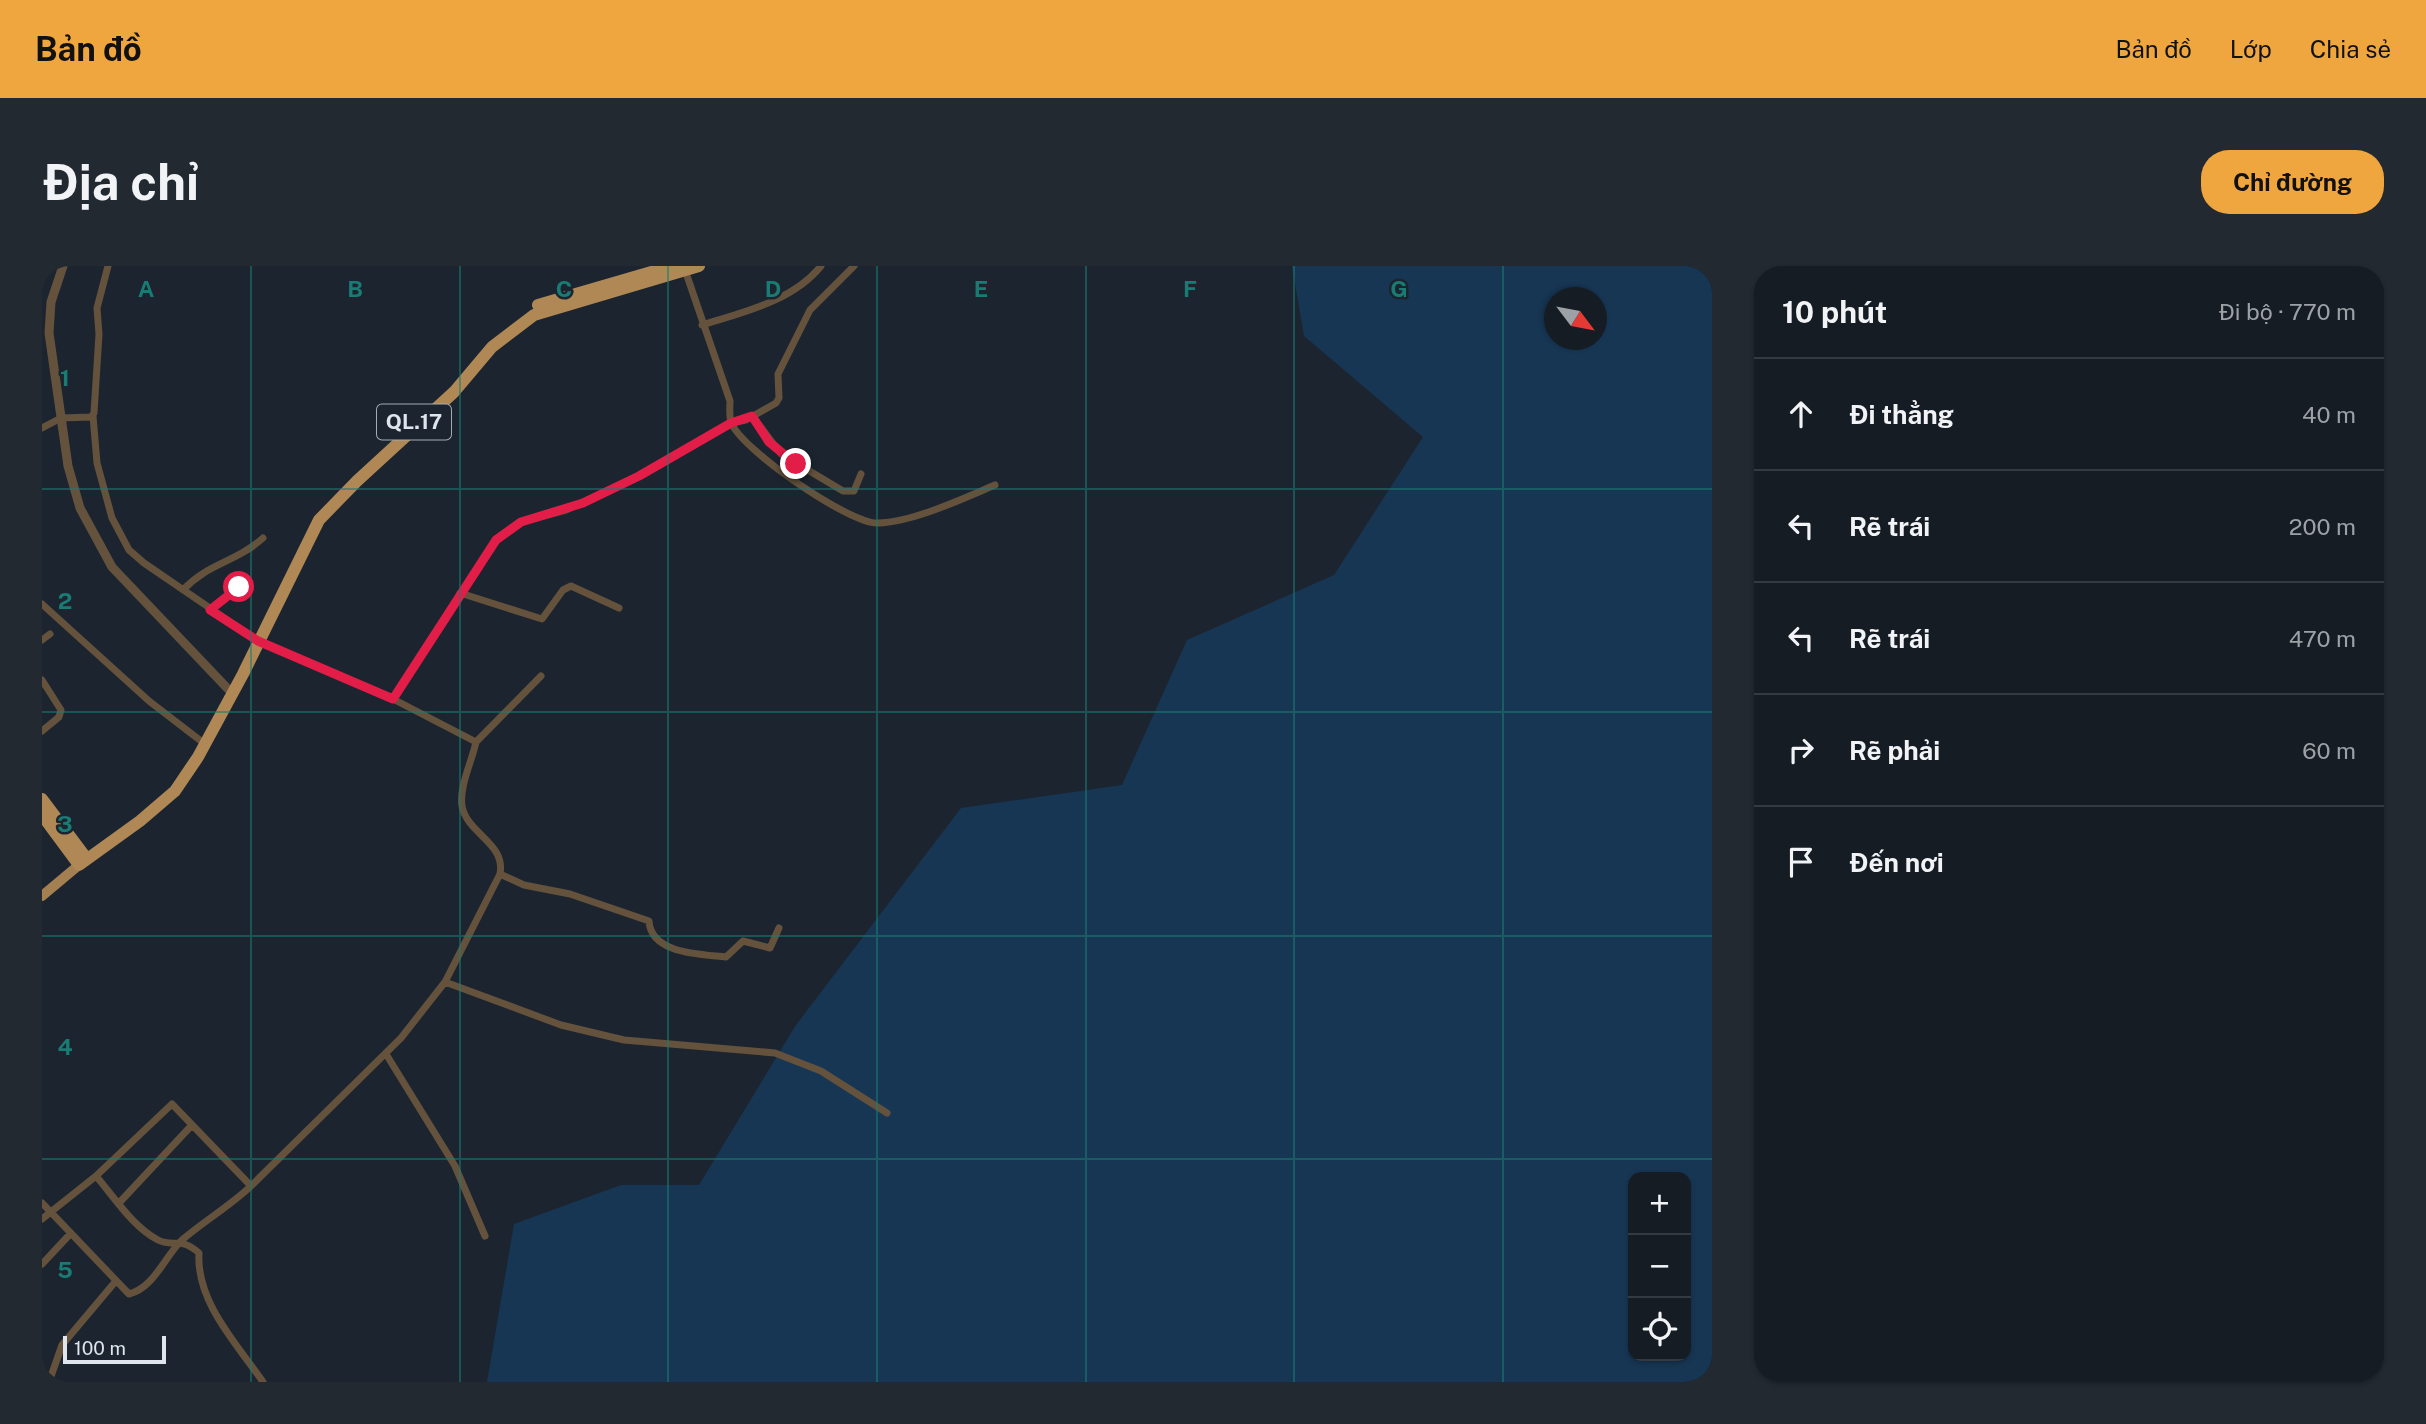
<!DOCTYPE html>
<html lang="vi">
<head>
<meta charset="utf-8">
<style>
  body { margin:0; font-family:"Public Sans",sans-serif; background:#222930; color:#f1f3f6 }
  .controls { position:absolute; right:21px; bottom:21px; display:grid; overflow:hidden; border-radius:14px; box-shadow:0 2px 5px #0004 }
  .controls button { width:63px; height:63px; display:grid; place-items:center; padding:0; border:0; border-bottom:2px solid #343a41; background:#151c23; color:#f1f3f6; font:35px sans-serif }
  .compass { position:absolute; left:1502px; top:21px; width:63px; height:63px; border-radius:50%; background:#151c23; box-shadow:0 2px 5px #0004; rotate:122deg }
  .scale { position:absolute; left:21px; bottom:18px; width:103px; box-sizing:border-box; padding-left:7px; border:4px solid #dee5ec; border-top:0; font-size:19px; line-height:24px; white-space:nowrap; color:#dee5ec; -webkit-text-stroke:5px #1c252f; paint-order:stroke }
  .stop { position:absolute; width:21px; height:21px; margin:-16px; border:5px solid #e11d48; border-radius:50%; background:#fff }
  .stop.end { background:#e11d48; border-color:#fff; box-shadow:0 2px 7px #0008 }
  .list { margin:0; padding:0; list-style:none }
  h2 { display:flex; justify-content:space-between; align-items:center; height:91px; margin:0; padding:0 28px; font-size:30px }
  h2 small { font-size:23px; font-weight:400; color:#9da1a6 }
  .list li { display:grid; grid-template-columns:46px 1fr auto; gap:21px; align-items:center; box-sizing:border-box; height:112px; padding:0 28px; border-top:2px solid #343a41 }
  .list b { display:block; font-size:26px; white-space:nowrap }
  .list em { font-size:23px; font-style:normal; color:#9da1a6 }
  .icon { flex:none; width:38px; height:38px; fill:none; stroke:currentColor; stroke-width:2; stroke-linecap:round; stroke-linejoin:round }
  .map { position:relative; flex:none; width:1670px; height:1116px; overflow:hidden; border-radius:28px }
  header { display:flex; align-items:center; gap:42px; box-sizing:border-box; height:98px; padding:0 35px; background:#f0a63e; color:#111 }
  header strong { font-size:33px }
  nav { display:flex; gap:38px; margin-inline-start:auto; font-size:24px }
  .intro { display:flex; align-items:center; justify-content:space-between; box-sizing:border-box; height:168px; padding:0 42px }
  h1 { margin:0; font-size:49px }
  .button { padding:18px 32px; border-radius:28px; background:#f0a63e; color:#111; font-size:24px; font-weight:700 }
  main { display:flex; gap:42px; padding:0 42px }
  aside { flex:1; background:#151c23; border-radius:28px; box-shadow:0 2px 5px #0004 }
  .map>svg:first-child { display:block }
  .green { fill:#173654; fill-rule:evenodd }
  .lines { fill:none; stroke-linecap:round; stroke-linejoin:round }
  .minor { stroke:#64523d; stroke-width:7 }
  .tertiary { stroke:#64523d; stroke-width:9 }
  .primary { stroke:#a37f51; stroke-width:10 }
  .trunk { stroke:#b08855; stroke-width:12 }
  .route { stroke:#e11d48; stroke-width:9 }
  .grid { fill:none; stroke:#197c74; stroke-width:2; stroke-opacity:0.55 }
  .labels { text-anchor:middle; stroke-width:5; stroke-linejoin:round; paint-order:stroke }
  .shield { fill:#1c252f; stroke:#a4abb3; stroke-width:2 }
  .shield-label { font-size:21px; font-weight:bold; fill:#dee5ec }
  .grid-label { font-size:23px; text-anchor:middle; font-weight:bold; fill:#197c74; stroke:#1c252f; stroke-width:5; stroke-linejoin:round; paint-order:stroke }
</style>
</head>
<body>
<header>
<strong>Bản đồ</strong>
<nav><a>Bản đồ</a><a>Lớp</a><a>Chia sẻ</a></nav>
</header>
<div class="intro"><h1>Địa chỉ</h1><a class="button">Chỉ đường</a></div>
<main>
<div class="map">
<svg width="1670" height="1116" viewBox="0 0 1670 1116">
  <rect width="100%" height="100%" fill="#1c252f"/>
  <!-- green -->
  <path class="green" d="M1250,0H1670V1116H445L472,958L579,919H657L754,759L919,542L1080,519L1145,374L1292,309L1381,171L1262,70ZM1512,32H1554V74H1512ZM1591,911H1644V1090H1591Z"/>
  <g class="lines">
    <!-- minor -->
    <path class="minor" d="M642,1L688,135C688,141 687,150 689,156C698,183 809,259 836,257C871,256 920,233 953,219
      M660,59C701,46 751,35 779,0
      M711,151L739,188L801,225H812L819,208
      M0,162L19,152L49,151L52,147L57,68L55,42L66,0
      M141,324C166,297 193,297 221,272
      M418,327L500,353L521,324L529,320L577,342
      M0,338L107,435L159,475
      M168,344L197,321
      M0,374L8,368
      M0,414L19,444L17,451L0,465
      M351,433L454,274L479,256L524,244L597,210L689,157L704,154L734,137L737,132L736,108L768,44L812,0
      M434,476L499,410
      M458,608L482,619L528,628L607,655C609,688 658,688 684,691L701,675L728,682L737,662
      M403,716L519,759L582,774L733,787L779,805L845,847
      M344,788L413,900L443,970
      M54,910C72,931 91,961 116,974C132,982 138,970 157,987C154,1036 195,1078 221,1116
      M0,937L87,1028C112,1022 123,990 140,974C162,955 188,940 209,920
      M77,937L150,859
      M0,953L54,910L130,838L209,920L359,772L403,716L458,608C464,577 425,568 420,540C417,521 430,495 434,476L351,433L216,375L102,297L87,284L70,252L55,197L51,150
      M0,998L29,967
      M7,1116L20,1079L73,1016"/>
    <!-- tertiary -->
    <path class="tertiary" d="M21,0L9,36L7,67L26,200L38,242L70,301L186,423"/>
    <!-- primary -->
    <path class="primary" d="M0,630L37,599"/>
    <!-- trunk -->
    <path class="trunk" d="M496,39L630,0
      M0,533L45,593
      M0,549L37,599L98,555L133,525L156,491L201,408L277,254L315,215L412,126L450,81L492,49L657,0"/>
  </g>
  <g class="lines">
    <!-- route -->
    <path class="route" d="M197,321L168,344L216,375L351,433L454,274L479,256L541,237L597,210L689,157L710,150L727,176L754,198"/>
  </g>
  <!-- grid -->
  <path class="grid" d="M209,0V1116M418,0V1116M626,0V1116M835,0V1116M1044,0V1116M1252,0V1116M1461,0V1116M0,223H1670M0,446H1670M0,670H1670M0,893H1670"/>
  <g class="labels">
    <!-- shield labels -->
    <rect class="shield" x="335" y="138.5" width="74" height="35" rx="5"/>
    <g class="shield-label">
      <text x="372" y="163">QL.17</text>
    </g>
  </g>
  <g class="grid-label">
    <text x="104" y="31">A</text>
    <text x="313" y="31">B</text>
    <text x="522" y="31">C</text>
    <text x="731" y="31">D</text>
    <text x="939" y="31">E</text>
    <text x="1148" y="31">F</text>
    <text x="1357" y="31">G</text>
    <text x="23" y="120">1</text>
    <text x="23" y="343">2</text>
    <text x="23" y="566">3</text>
    <text x="23" y="789">4</text>
    <text x="23" y="1012">5</text>
  </g>
</svg>
<div class="controls">
<button>+</button>
<button>−</button>
<button><svg class="icon" aria-label="locate" viewBox="0 0 24 24"><circle cx="12" cy="12" r="6"/><path d="M12 2v4M12 18v4M2 12h4M18 12h4"/></svg></button>
</div>
<svg class="compass" viewBox="-18 -18 36 36"><path d="M0-13l5 13h-10z" fill="#e53935"/><path d="M0 13l5-13h-10z" fill="#9da1a6"/></svg>
<div class="scale">100 m</div>
<div class="stop" style="left:197px;top:321px"></div>
<div class="stop end" style="left:754px;top:198px"></div>
</div>
<aside>
<h2>10 phút<small>Đi bộ · 770 m</small></h2>
<ul class="list">
<li><svg class="icon" aria-label="ahead" viewBox="0 0 24 24"><path d="M12 20V5M6 11l6-6 6 6"/></svg><div><b>Đi thẳng</b></div><em>40 m</em></li>
<li><svg class="icon" aria-label="left" viewBox="0 0 24 24"><path d="M17 20v-9H6M10 6l-5 5 5 5"/></svg><div><b>Rẽ trái</b></div><em>200 m</em></li>
<li><svg class="icon" aria-label="left" viewBox="0 0 24 24"><path d="M17 20v-9H6M10 6l-5 5 5 5"/></svg><div><b>Rẽ trái</b></div><em>470 m</em></li>
<li><svg class="icon" aria-label="right" viewBox="0 0 24 24"><path d="M7 20v-9h11M14 6l5 5-5 5"/></svg><div><b>Rẽ phải</b></div><em>60 m</em></li>
<li><svg class="icon" aria-label="arrive" viewBox="0 0 24 24"><path d="M6 21V4h12l-3 4 3 4H6"/></svg><div><b>Đến nơi</b></div></li>
</ul>
</aside>
</main>
</body>
</html>
